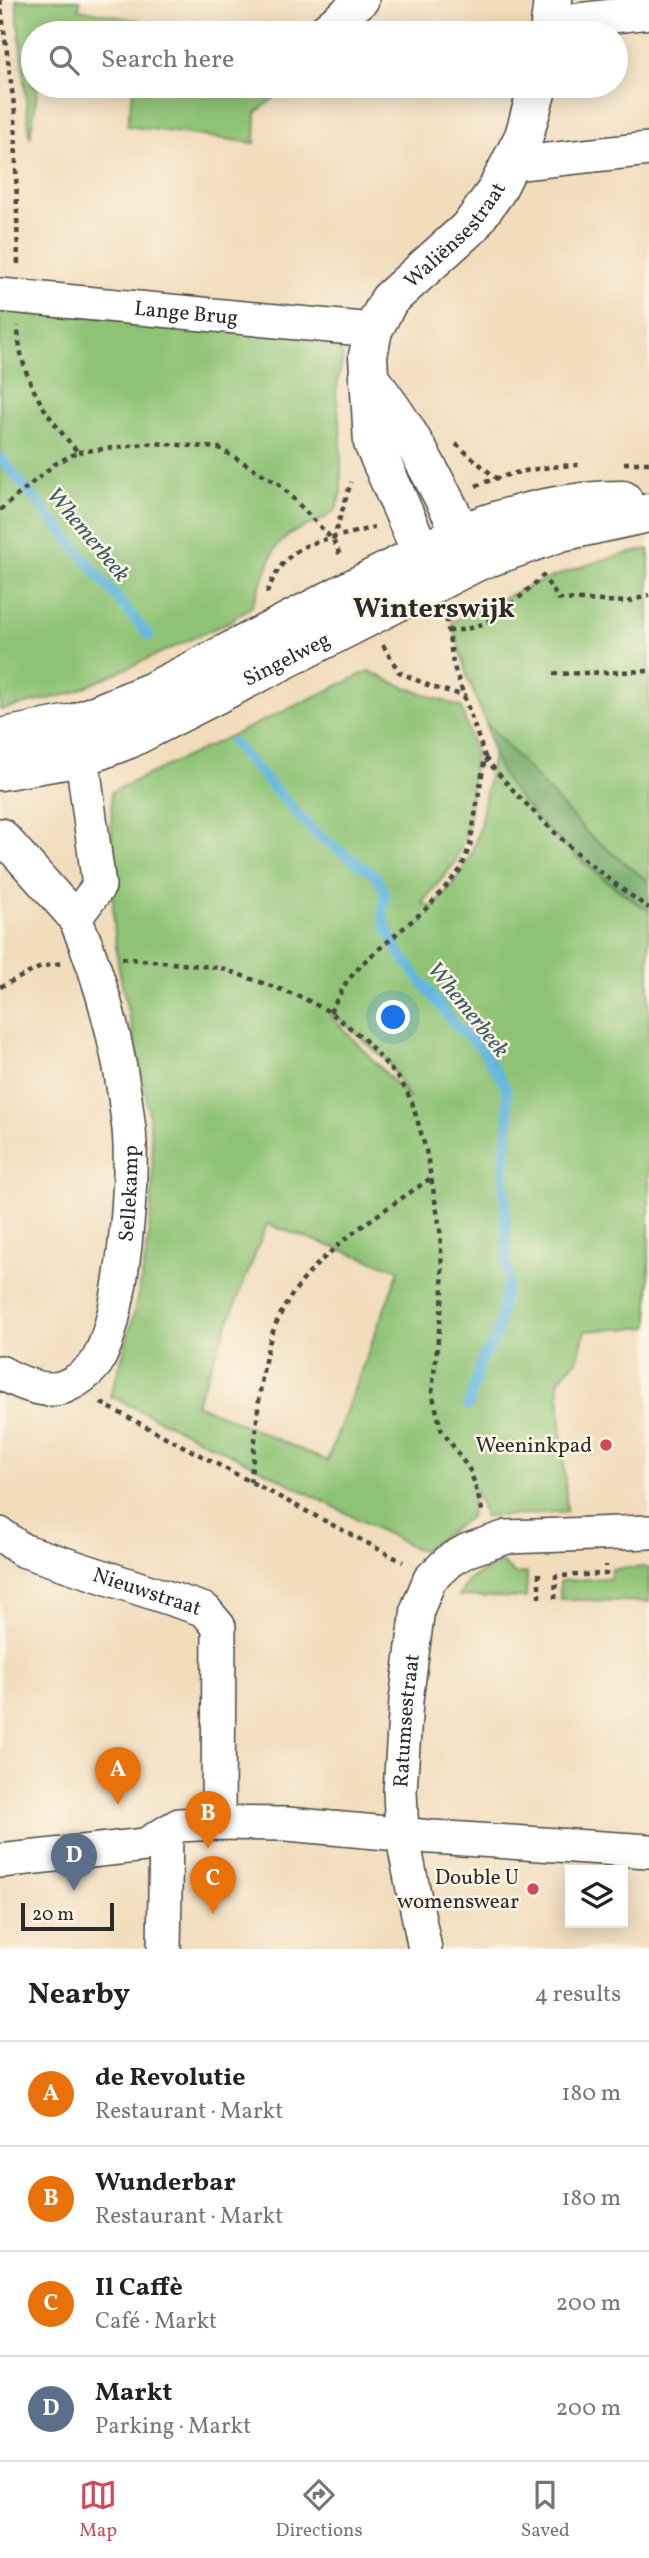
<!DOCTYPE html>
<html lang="en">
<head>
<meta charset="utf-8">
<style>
  body { margin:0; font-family:Vollkorn,serif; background:#f6f6f6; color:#222 }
  .controls { position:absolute; right:21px; bottom:21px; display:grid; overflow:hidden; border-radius:0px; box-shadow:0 4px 18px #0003 }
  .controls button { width:63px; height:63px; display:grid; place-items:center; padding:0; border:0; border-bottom:2px solid #e0e0e0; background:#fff; color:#222; font:35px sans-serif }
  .scale { position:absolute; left:21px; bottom:18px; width:93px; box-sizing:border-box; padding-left:7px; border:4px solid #2b2b2b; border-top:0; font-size:19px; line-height:24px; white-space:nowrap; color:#2b2b2b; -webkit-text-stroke:5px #fcf5e5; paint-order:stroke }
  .you { position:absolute; left:394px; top:1018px; width:24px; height:24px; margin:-18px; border:5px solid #fff; border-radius:50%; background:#1a73e8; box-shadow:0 0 0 10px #1a73e833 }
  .badge { display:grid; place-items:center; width:46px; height:46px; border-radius:50%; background:#d1495b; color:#fff; font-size:23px; font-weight:700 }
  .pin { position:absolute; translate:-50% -58px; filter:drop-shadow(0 2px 4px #0008) }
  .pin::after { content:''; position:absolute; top:37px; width:24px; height:21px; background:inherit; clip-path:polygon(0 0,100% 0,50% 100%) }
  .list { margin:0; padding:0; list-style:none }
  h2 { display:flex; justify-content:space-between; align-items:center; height:91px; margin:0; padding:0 28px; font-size:30px }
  h2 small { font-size:23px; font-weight:400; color:#767676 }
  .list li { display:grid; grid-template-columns:46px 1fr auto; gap:21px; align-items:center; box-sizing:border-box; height:105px; padding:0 28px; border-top:2px solid #e0e0e0 }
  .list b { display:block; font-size:26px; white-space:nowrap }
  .list p { margin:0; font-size:23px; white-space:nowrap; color:#767676 }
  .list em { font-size:23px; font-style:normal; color:#767676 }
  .icon { flex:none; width:38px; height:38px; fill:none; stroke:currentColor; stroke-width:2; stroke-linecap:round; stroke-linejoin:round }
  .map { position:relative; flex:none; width:649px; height:1949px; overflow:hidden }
  .search { position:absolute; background:#fff; box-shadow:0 4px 18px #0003; left:21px; right:21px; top:21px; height:77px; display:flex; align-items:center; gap:18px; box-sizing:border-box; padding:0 24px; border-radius:38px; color:#767676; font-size:26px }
  .sheet { height:511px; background:#fff }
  nav { display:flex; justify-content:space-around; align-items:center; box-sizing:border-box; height:98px; border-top:2px solid #e0e0e0; background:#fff; font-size:19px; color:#767676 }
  nav a { display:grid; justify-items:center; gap:4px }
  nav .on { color:#d1495b }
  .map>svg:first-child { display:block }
  .green { fill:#8ec375; stroke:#5c7750; stroke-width:2; fill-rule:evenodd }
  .forest { fill:#72a966; stroke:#4e6a48; stroke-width:2 }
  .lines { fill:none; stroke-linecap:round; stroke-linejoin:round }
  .stream { stroke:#64b6df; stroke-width:10 }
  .street-casing { stroke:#494641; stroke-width:36 }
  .secondary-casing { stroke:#494641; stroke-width:41 }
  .path { stroke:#494641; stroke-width:4.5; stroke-dasharray:5 5; stroke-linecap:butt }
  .street { stroke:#fff; stroke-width:33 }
  .secondary { stroke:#fff; stroke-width:38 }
  .poi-dot { fill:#d1495b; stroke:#fcf5e5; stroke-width:2.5 }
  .labels { text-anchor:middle; stroke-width:5; stroke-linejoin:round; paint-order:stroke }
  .street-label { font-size:21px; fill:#2b2b2b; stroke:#fcf5e5 }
  .poi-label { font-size:21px; fill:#2b2b2b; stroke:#fcf5e5; text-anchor:end }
  .water-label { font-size:23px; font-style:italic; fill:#3f5c6a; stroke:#fcf5e5 }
  .district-label { font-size:28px; font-weight:bold; fill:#2b2b2b; stroke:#fcf5e5 }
</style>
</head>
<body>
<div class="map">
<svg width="649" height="1949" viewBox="0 0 649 1949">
  <rect width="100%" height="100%" fill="#fcf5e5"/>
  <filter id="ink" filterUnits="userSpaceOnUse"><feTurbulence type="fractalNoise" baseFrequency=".0143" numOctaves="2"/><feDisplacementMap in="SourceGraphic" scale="14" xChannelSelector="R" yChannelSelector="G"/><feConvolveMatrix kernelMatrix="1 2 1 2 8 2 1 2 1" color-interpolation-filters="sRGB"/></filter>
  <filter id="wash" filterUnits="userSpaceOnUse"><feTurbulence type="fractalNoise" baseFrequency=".00686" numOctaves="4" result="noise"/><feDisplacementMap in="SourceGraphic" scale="28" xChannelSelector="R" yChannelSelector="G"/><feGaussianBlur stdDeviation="1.57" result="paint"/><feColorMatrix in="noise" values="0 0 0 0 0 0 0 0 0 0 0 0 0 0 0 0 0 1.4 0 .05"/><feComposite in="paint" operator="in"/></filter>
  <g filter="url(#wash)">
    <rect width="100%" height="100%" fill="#f1dcbb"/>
    <!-- green -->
    <path class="green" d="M16,0H80L79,9L204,33H142L48,18L46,33H33V86H38L30,139Z
      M134,86H270L276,96L256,113L255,143L127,126Z
      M0,308L316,335L334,344L343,356L336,392L341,436V495L336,509L324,519L291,533L275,548L252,606L229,622L70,694L0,710Z
      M649,549V882L588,834L486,723L467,676L452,622C516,591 579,562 649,549Z
      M369,671L396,684L461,707L475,752L468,828L454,864L422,903L432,907C485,855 478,823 493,756C526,820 590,872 649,911V1327L585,1331L578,1358L558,1381L567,1511L484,1517L476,1489L470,1517L425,1549L418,1550L253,1465L110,1396C138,1311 161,1215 150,1124C144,1069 127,1016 118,962C110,910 113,846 111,792ZM335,1011V1015L387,1061L410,1099L332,1017ZM267,1224L399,1270L327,1461L196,1404Z
      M501,1562L515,1574L527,1573L526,1598L459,1596L469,1579Z
      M649,1567V1602L560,1599V1581L611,1578L612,1569Z"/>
    <!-- forest -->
    <path class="forest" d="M486,723L588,834L649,882V911C603,881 535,825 505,779C494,762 490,743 486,723Z"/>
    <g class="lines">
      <!-- stream -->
      <path class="stream" d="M0,457L149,636
        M232,742L315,833L376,876L385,893L383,912L385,924L397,950L456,1026L481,1048L506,1087L509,1120L504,1168L508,1281L496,1338L482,1358L468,1406"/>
    </g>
  </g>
  <g filter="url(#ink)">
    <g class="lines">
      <!-- street casing -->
      <g class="street-casing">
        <g id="street">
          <path d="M551,23L649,12"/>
          <path d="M322,33L362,0"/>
          <path d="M512,164L649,149"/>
          <path id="s1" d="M0,295L373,330"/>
          <path d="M1,835L75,918"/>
          <path id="s2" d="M0,1372C20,1383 49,1397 70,1384C79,1380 94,1368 98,1360C123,1314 134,1181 129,1129C121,1056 104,985 75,918L99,886L82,757"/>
          <path id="s3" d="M0,1534L22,1550L205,1610L219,1627L218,1823"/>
          <path d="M0,1861L145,1845L179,1825L218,1823L287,1824L432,1837L649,1851"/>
          <path d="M164,1949L166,1833"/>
          <path id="s4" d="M425,1949L402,1834L400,1791L406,1701L418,1608L430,1579L450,1560L468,1550L507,1537L649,1532"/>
        </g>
      </g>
      <!-- secondary casing -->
      <g class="secondary-casing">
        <g id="secondary">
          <path d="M549,33L553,0"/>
          <path d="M368,377C412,430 442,495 473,556"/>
          <path id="s5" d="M432,577L373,443L368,356L373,330L389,300L471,226L496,191L524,136L538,86"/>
          <path d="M0,738L75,723L153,691L461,533C515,513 565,500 623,500"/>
          <path id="s6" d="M0,771L82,757L129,739L476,562L561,532L649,513"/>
        </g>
      </g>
      <!-- path -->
      <path class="path" d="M0,0L15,113L18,265
        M456,444L497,479
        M78,452L154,443L219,448L279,484L333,540L340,555
        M624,463H649
        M476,486C508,472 545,466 580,465
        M0,510L55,464L78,452C45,415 19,377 18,326
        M333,540L351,482
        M267,593C288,536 322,543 374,527
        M448,631C492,630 511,604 543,576L559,599L628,602L649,595
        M383,645L399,672L432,687L466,696
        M553,674L649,671
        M485,758C532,814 588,868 649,908
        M122,958L221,968L299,996L330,1012L363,1038L401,1081L412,1102L426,1150L440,1228L443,1295L432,1392L441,1429L471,1472L483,1513
        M0,987L41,967L61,963
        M330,1012L347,981L365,961L428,907L461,869L470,845L485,757L453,664L446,614
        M101,1403L403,1562
        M250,1482C257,1437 257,1388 269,1344C290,1266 370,1221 431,1178
        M539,1598V1568
        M555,1599L556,1576L606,1574V1565"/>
      <!-- street -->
      <use href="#street" class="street"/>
      <!-- secondary -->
      <use href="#secondary" class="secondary"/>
    </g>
  </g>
  <!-- markers -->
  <g class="poi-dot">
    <circle cx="606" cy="1445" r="7"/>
    <circle cx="533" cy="1889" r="7"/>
  </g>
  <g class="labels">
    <!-- street labels -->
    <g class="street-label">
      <text dy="7" stroke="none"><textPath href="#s5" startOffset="387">Waliënsestraat</textPath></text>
      <text dy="7" stroke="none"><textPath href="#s1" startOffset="187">Lange Brug</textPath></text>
      <text dy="7" stroke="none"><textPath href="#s6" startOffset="310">Singelweg</textPath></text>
      <text dy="7" stroke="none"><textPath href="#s2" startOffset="282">Sellekamp</textPath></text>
      <text dy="7" stroke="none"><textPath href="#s3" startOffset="159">Nieuwstraat</textPath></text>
      <text dy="7" stroke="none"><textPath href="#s4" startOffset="231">Ratumsestraat</textPath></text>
    </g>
    <!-- poi labels -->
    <g class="poi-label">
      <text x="592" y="1452">Weeninkpad</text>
      <text x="519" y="1884">Double U<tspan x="519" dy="24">womenswear</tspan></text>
    </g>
    <!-- water labels -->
    <g class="water-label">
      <text transform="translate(89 534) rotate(50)" y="8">Whemerbeek</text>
      <text transform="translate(469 1009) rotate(51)" y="8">Whemerbeek</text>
    </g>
    <!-- district labels -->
    <g class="district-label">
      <text x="434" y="617">Winterswijk</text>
    </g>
  </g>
</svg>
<div class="controls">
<button><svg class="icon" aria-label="layers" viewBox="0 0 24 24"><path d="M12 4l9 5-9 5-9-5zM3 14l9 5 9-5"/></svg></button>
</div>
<div class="scale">20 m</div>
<div class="you"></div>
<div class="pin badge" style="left:118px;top:1805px;background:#e8710a">A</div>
<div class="pin badge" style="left:208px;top:1849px;background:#e8710a">B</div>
<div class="pin badge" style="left:213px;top:1914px;background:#e8710a">C</div>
<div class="pin badge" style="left:74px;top:1891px;background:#5c6f8a">D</div>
<div class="search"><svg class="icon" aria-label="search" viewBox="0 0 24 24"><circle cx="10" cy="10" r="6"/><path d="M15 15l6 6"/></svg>Search here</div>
</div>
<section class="sheet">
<h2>Nearby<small>4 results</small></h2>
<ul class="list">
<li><span class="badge" style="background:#e8710a">A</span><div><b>de Revolutie</b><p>Restaurant · Markt</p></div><em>180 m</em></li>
<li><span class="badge" style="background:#e8710a">B</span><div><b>Wunderbar</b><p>Restaurant · Markt</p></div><em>180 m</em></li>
<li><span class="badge" style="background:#e8710a">C</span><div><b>Il Caffè</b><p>Café · Markt</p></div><em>200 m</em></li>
<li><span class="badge" style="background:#5c6f8a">D</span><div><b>Markt</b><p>Parking · Markt</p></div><em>200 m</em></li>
</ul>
</section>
<nav>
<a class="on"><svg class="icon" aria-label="map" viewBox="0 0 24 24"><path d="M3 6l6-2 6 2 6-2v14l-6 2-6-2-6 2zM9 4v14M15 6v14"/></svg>Map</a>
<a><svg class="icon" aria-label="directions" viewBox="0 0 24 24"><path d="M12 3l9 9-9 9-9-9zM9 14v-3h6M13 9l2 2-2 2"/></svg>Directions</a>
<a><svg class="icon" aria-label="saved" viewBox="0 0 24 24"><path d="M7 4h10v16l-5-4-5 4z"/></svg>Saved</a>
</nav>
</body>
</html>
